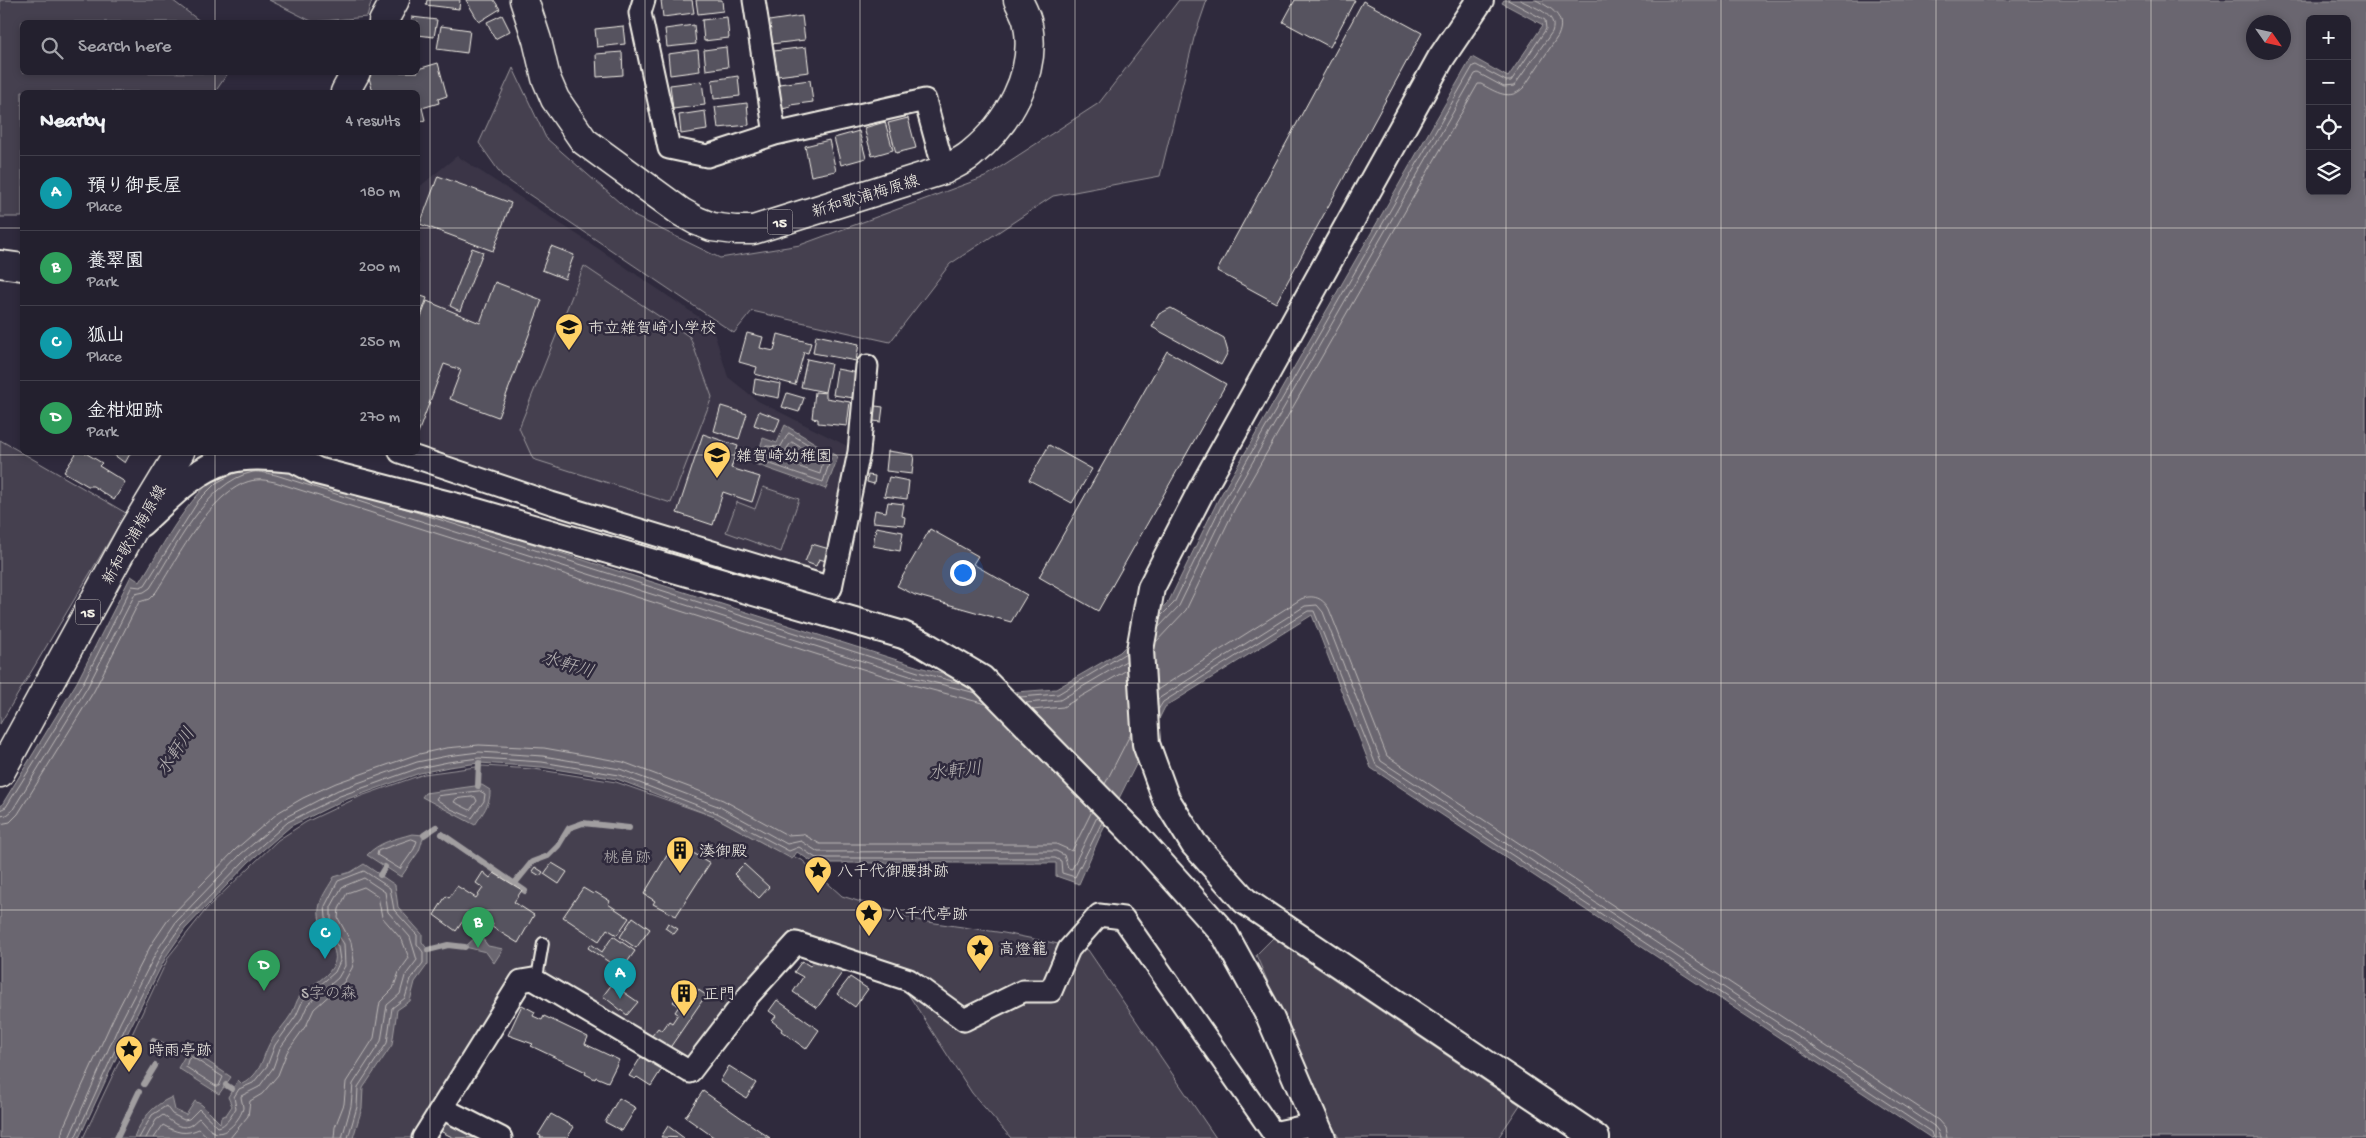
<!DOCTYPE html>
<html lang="en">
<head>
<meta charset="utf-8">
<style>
  body { margin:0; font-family:"Gochi Hand","Klee One",sans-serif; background:#2f2d3a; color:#f1f3f6 }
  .controls { position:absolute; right:15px; top:15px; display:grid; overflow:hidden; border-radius:8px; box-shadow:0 2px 8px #0003 }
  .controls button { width:45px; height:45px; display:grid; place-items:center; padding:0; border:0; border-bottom:1px solid #403e4a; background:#23202e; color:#f1f3f6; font:25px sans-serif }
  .compass { position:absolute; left:2246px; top:15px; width:45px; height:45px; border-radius:50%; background:#23202e; box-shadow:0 2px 8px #0003; rotate:124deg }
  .you { position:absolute; left:962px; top:572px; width:18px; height:18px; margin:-12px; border:4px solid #fff; border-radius:50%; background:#1a73e8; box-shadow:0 0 0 8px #1a73e833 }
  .badge { display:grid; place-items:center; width:32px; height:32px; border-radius:50%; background:#ffd166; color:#fff; font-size:16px; font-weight:700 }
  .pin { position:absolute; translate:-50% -41px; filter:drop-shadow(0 1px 2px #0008) }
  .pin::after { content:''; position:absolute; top:26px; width:18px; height:15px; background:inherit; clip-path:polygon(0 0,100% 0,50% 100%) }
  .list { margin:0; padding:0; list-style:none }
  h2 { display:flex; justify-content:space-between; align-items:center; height:65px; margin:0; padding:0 20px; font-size:21px }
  h2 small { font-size:16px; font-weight:400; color:#a3a3aa }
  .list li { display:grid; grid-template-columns:32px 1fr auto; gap:15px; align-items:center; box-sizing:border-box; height:75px; padding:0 20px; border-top:1px solid #403e4a }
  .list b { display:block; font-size:19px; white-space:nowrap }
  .list p { margin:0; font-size:16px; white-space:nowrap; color:#a3a3aa }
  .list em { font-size:16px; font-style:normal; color:#a3a3aa }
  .icon { flex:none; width:28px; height:28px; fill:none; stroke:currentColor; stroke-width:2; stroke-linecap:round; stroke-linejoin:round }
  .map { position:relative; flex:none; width:2366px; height:1138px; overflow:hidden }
  .search { position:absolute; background:#23202e; box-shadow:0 2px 8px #0003; left:20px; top:20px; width:400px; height:55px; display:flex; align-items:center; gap:12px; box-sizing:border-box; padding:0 18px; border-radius:8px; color:#a3a3aa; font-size:19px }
  .panel { position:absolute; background:#23202e; box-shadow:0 2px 8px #0003; left:20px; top:90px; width:400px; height:365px; border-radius:8px }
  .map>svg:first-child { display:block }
  .built { fill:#3b3647 }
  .green { fill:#454050; stroke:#9c989c }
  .water { fill:#6a6670; stroke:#a19ea0; fill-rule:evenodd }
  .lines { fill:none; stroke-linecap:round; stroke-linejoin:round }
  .shore { stroke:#bdb9b8; stroke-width:1 }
  .stream { stroke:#a19ea0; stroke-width:6 }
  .building { fill:#56525f; stroke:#f4f1e8 }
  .service-casing { stroke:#f4f1e8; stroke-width:14 }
  .minor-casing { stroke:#f4f1e8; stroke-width:25 }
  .tertiary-casing { stroke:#f4f1e8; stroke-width:30 }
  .primary-casing { stroke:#f4f1e8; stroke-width:31 }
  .service { stroke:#2f2a3d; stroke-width:10 }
  .minor { stroke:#2f2a3d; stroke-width:21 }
  .tertiary { stroke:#2f2a3d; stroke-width:26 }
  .primary { stroke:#2f2a3d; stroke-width:28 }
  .grid { fill:none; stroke:#f4f1e8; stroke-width:1; stroke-opacity:0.55 }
  .labels { text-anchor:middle; stroke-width:5; stroke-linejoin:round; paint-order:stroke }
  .shield { fill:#2f2a3d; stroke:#b9b5b5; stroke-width:1 }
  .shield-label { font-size:15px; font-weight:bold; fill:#f4f1e8 }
  .street-label { font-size:16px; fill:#f4f1e8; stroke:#2f2a3d }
  .poi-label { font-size:16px; fill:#f4f1e8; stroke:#2f2a3d; text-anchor:start }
  .park-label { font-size:16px; fill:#b7b3b3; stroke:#2f2a3d }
  .water-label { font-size:18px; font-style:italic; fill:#b6b2b2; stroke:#2f2a3d }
</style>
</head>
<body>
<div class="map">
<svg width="2366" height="1138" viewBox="0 0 2366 1138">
  <rect width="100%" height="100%" fill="#2f2a3d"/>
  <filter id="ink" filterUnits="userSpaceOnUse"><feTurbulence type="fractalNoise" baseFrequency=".02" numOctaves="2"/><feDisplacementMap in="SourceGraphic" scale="10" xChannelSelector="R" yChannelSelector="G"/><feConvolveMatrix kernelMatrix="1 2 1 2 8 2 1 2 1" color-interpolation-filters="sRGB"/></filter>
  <g filter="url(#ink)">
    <!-- built -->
    <path class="built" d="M457,156L587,241L712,326L728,377L758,401L853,449L824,577L418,450V188Z"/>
    <!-- green -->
    <path class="green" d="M0,0H172L201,22H22V72L228,73L215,92H22V217H0Z
      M269,0H372L367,17L313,22Z
      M1179,0H1207L1194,38L1160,176L1053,196L950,264L890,342L752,311L734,333L503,177L479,143L513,68L546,138L636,217L720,258L800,245L985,177L1099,103Z
      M584,266L690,337L712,397L671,503L533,459L519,428Z
      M0,440L126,513L0,724Z
      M763,487L799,499L781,552L726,532L737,502L755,509Z
      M483,766L534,769L616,782L715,817L772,848L802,860L842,896L921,921L1004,933L1088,950L1216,1138H1011L972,1093L890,966L826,942L806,933L797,932L732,996L688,1060L636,1032L531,967L518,974L415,1138H83L169,956L208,907L252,865L278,840L306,822L361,796L424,774Z
      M1273,938L1520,1105L1498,1138H1339L1324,1110L1256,955Z"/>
    <!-- water -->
    <path class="water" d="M1504,0H2366V1138H1931L1371,768L1312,615L1165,707L1100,836L1079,884L1056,876V863H814L797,852L792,859L715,817L617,779L542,767L479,763L449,767L420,773L342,801L291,826L249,862L185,929L167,955L130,1028L79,1138H0V808L77,682L131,576L140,582C162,548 194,482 233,468C246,463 265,465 279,463L919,667L1016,692L1056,689L1120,652L1169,601L1218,500L1472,57L1508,77L1543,25L1502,3ZM2310,19H2347V191H2310ZM2254,22H2284V52H2254Z
      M785,425L838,457L826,489L755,464L763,438L777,443Z
      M482,785L490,790C491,804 482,814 475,825L422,797L425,793Z
      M412,834L424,835L419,851L401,877L367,855C379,842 395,839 412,834Z
      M364,864L395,885L398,907L422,934V942L428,950V964L415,982L410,1001L397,1010L392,1045L363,1088L362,1108L353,1138H134C142,1118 152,1106 172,1097L175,1110L186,1115L195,1101L202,1105L220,1123L221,1117L226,1115L232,1106L228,1097L238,1080L242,1084C263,1073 261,1058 271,1041C278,1031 286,1023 292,1013C295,1008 296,1001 300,996C310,985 331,977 335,961C339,944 313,928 320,904C322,895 330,885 334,877L351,872Z
      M479,934L488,946L503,949L494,963L486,952L465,947Z
      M189,1049L231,1077L219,1094L178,1068Z"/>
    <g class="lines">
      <!-- shore -->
      <path class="shore" d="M789,433L831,458L823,482L762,461L766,446L780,447Z
        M792,442L823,461L820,474L773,458V454L784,452Z
        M397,506L918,672L960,683
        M1160,617L1174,603L1223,502L1473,66L1476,65L1506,81H1511L1546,29L1545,20L1508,0
        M1158,628L1179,606L1228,505L1475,74L1478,73L1504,87L1514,86L1552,32C1559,14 1533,7 1520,0
        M1156,642L1186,610L1235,508L1478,84H1481C1496,92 1510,102 1524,87L1558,36C1567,16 1551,8 1536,0
        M1157,690L1301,599C1313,594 1323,598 1329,609L1387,756L1938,1120L1945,1128L1947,1138
        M1020,697L1058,694L1126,653
        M1158,699L1305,606L1317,605L1323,612L1381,761L1934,1126L1938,1131L1940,1138
        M1026,703L1060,700L1126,661
        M1032,710L1063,707L1127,670
        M1158,710L1163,702L1308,611H1314L1376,765L1931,1132L1933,1138
        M1105,784L1131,733
        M480,791L485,794L484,801L472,818L451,809L436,799L438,796Z
        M475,797L477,801L470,810L454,802L456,799Z
        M0,810L6,807L82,685L132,586L140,587L145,585L199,500L216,483L233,474
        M0,816L7,815L12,811L87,688L135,594L144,592L150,588C175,550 205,482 253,472C260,471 269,474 276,475L916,678L976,693
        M0,824L10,822L18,814L94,691L139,602L149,599L156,592C177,560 214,484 256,480C262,479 269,481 275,482L913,685L986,704
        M412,839L417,841L414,849L400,869L377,855L378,851Z
        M192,1057L223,1077L219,1086H216L186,1067L188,1060Z
        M61,1138L63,1128L113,1019L151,945L170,917L236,849L279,812L303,798L336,783L415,755L446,748L479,745L544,748L623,762L723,800L787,835L803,834L820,844H1056L1072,851L1092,811
        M69,1138L120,1023L158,949L176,922L241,854L284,818L338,790L417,762L447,756L479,752L543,756L620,769L720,807L787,844L801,841L818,852L1056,851L1064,855L1068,868L1072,869L1097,817
        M75,1138L126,1026L163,952L181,926L246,859L288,822L340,796L419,768L448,762L479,758L542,762L619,775L717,813L789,851L799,847L816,858H1055L1061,861L1062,873L1075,877L1102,822
        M139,1138L152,1115L166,1106L172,1114L184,1120L189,1119L199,1109L218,1127C226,1126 232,1115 236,1108L234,1097L239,1089L253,1083L267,1066L275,1045L296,1016L303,1000L335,972L340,961L338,947L327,929L325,906L338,881L364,871L390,888L394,910L417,935V944L423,952V963L411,979L405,998L392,1008L387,1043L358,1087L357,1107L348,1138
        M146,1138L156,1120L163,1115C170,1120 179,1130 189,1126C193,1124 196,1120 199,1118C204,1123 209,1130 214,1132C226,1137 241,1118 243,1108C243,1104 241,1100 241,1096L259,1087L273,1068L280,1048L301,1020L308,1004L338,978L345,966L344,944L333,927L331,919V907L342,887L364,878L385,892L388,912L410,937L417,960L405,976L400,994L387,1005L381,1041L353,1084L351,1106L342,1138
        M154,1138L163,1125C177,1133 185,1135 199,1129L209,1138
        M230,1138L248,1116L250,1101L262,1094L278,1075L287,1052L307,1024L314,1009L344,982L352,968L354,961L351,942L338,918L339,909L347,893L364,887L378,896L382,917L402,940L409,958L399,972L393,989L380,1002L374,1038L346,1082L344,1104L335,1127L334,1138"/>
      <!-- stream -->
      <path class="stream" d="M478,786L479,763
        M442,834L525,891
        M424,835L436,827
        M380,875L385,867
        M515,883L532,862L548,856L558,846L569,828L583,823L629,828
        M428,950L448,945L465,947
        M153,1041L174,1051
        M144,1084L155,1066
        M226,1085L232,1089
        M117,1138L139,1092"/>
    </g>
    <!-- building -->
    <path class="building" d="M427,0H460L459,9L426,5Z
      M466,0H494L500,9L479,22Z
      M661,0H692L694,13L663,17Z
      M696,0H722L723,11L698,14Z
      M1295,0H1355L1330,47L1283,22Z
      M1363,1L1422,33L1276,303L1217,271Z
      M502,15L510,31L495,39L487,22Z
      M802,16L805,40L771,44L769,21Z
      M412,17L437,20L434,37L418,35V22H411Z
      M727,17L729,38L704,41L702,20Z
      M694,25L696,44L667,47L665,29Z
      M441,26L470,30L467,53L437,49Z
      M623,26L625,44L597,47L595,29Z
      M726,47L728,67L706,70L704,50Z
      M806,47L809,72L777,76L774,51Z
      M698,50L700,71L670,75L668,54Z
      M622,52L623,75L597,77L596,54Z
      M438,63L447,96L438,99L439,103L422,108L425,120L418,122V92H373L368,74L374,72H418V69Z
      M738,76L740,96L714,99L712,80Z
      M810,80L813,102L790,105L791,107L782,109L779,84Z
      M702,81L705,105L673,109L670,85Z
      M747,103L749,125L718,128L715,107Z
      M705,111L707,130L681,134L679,115Z
      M908,118L916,148L896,153L888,123Z
      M885,122L893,150L872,156L864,128Z
      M859,131L866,158L841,165L834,138Z
      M829,140L836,171L811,176L805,146Z
      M438,176L511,203L493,251L420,224Z
      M551,246L574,255L565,279L542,270Z
      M472,248L483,252L460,311L450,306Z
      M495,282L542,300L498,417L450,399L461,370L444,364L418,433V325L427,301L480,323Z
      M418,295L427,298L419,320L418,319Z
      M1171,308L1224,338L1228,352L1221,365L1152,327L1159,314Z
      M747,333L763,337L760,348L774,351L778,334L811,343L808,353L804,352L795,385L755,374L757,367L739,362Z
      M816,335L859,344L856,361L813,353Z
      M1167,351L1226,384L1098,611L1039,577Z
      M807,359L831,364L825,392L801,387Z
      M837,369L858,373L854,398L833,395Z
      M755,379L781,384L779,398L753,393Z
      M815,392L826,393V398L850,402L847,426L818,423V419L812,418Z
      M787,393L804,398L799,412L782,407Z
      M868,405L883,407L881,422L866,420Z
      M721,406L747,414L739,439L714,431Z
      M759,411L780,419L775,432L754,425Z
      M703,434L738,446L731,468L760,477L752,502L723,492L713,525L677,513Z
      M1049,445L1092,469L1072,503L1029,480Z
      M888,451L914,455L912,474L886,471Z
      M77,452H84L102,463L99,466L125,482L114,500L93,486H88L64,472Z
      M110,452H131L125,463Z
      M868,475L875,476L874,484L867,482Z
      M889,477L909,481L907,499L884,496Z
      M888,502L904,504L902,516L905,517L904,525L873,522L875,510L886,512Z
      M876,527L903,532L900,551L873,546Z
      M930,529L978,556L973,564L1027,595L1011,622L915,595L897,586Z
      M812,544L836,551L833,563L819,559L816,566L805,562Z
      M675,842L710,863L676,916L653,904L655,901L644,894Z
      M552,863L567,872L559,884L544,874Z
      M744,864L769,887L759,898L734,874Z
      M535,867L543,872L540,876L532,871Z
      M483,872L490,878L494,873L522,890L514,902L534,915L518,943L492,927L493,924L465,918L456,931L434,915L446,896L449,898L457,886L476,898L483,888L476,883Z
      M583,888L593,894L595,892L610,901L608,904L629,918L617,935L607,929L599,941L563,917Z
      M633,917L650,929L636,948L620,937Z
      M668,923L678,929L674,934L665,928Z
      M613,936L635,951L623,968L614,962L612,964L588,948L591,944L602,952Z
      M818,954L844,970L817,1008L793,992L803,977L794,972L802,961L810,966Z
      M850,977L868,989L855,1007L837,994Z
      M612,984L638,1002L627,1015L603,996Z
      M691,985L706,995L669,1049L651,1037L658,1028L662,1031L669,1021L672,1023L678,1014L675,1012L679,1006L673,1002L677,997L681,999Z
      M777,1000L819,1030L806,1049L781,1031L782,1029L772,1021L776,1016L769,1011Z
      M522,1005L535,1012L533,1016L542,1020L544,1016L588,1037L585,1044L619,1060L608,1082L596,1077L595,1079L585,1074L586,1072L531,1046L533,1044L508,1035Z
      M643,1054L665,1064L651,1086L637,1077L635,1079L629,1076Z
      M729,1066L756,1083L746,1098L720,1081Z
      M703,1091L770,1138H715L685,1117Z
      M619,1098L636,1108L622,1131L605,1122Z
      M451,1109L485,1138H454L440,1131Z
      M551,1114L574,1127L567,1138H540L541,1136L538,1135Z
      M668,1126L684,1138L661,1137Z"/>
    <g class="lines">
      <!-- service casing -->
      <g class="service-casing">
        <path id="service" d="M533,979L538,972L543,943"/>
      </g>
      <!-- minor casing -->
      <g class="minor-casing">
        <path id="minor" d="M644,0L640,13L669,148L707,156L775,134
          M754,0L775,134L925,100L944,170
          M400,452L551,503L831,588L859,452L867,366
          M442,1108L501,1138
          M423,1138L521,981L533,979L690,1072L749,995L796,943L909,980L964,1020L1023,991H1051L1069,949L1099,915L1123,918L1273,1133L1315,1124"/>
      </g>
      <!-- tertiary casing -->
      <g class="tertiary-casing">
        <path id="tertiary" d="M1480,0L1441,58L1201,491L1151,588L1140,650L1146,744L1166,799L1194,844L1245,901L1596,1138
          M0,264L22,267
          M287,452L294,459L317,471L473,511L903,635L923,644L982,679L1137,837L1225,935L1270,1017L1322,1138
          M141,523C167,499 193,470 228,460C248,454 273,457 294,459"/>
      </g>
      <!-- primary casing -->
      <g class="primary-casing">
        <path id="primary" d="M524,0L537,40L546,78L555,99L584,141L681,212L697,221L712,227L735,230H753L944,170C953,165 963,161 971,154C1008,124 1037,74 1028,25C1027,17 1022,8 1018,0
          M383,22L395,0
          M345,92L356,72
          M0,773L133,530L180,452"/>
      </g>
      <!-- service -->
      <use href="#service" class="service"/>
      <!-- minor -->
      <use href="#minor" class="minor"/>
      <!-- tertiary -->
      <use href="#tertiary" class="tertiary"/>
      <!-- primary -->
      <use href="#primary" class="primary"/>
    </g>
  </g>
  <!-- grid -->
  <path class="grid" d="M215,0V22M430,0V1138M645,0V1138M860,0V1138M1075,0V1138M1291,0V1138M1506,0V1138M1721,0V1138M1936,0V1138M2151,0V1138M215,72V92M0,228H22M418,228H2366M215,452V1138M0,455H2366M0,683H2366M0,910H2366"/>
  <!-- icons -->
  <defs>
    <g id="school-pin" transform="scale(1.4375)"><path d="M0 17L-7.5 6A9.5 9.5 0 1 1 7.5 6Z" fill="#ffd166" stroke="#2f2a3d"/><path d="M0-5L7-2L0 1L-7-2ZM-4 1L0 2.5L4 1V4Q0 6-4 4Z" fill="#111"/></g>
    <g id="building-pin" transform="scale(1.4375)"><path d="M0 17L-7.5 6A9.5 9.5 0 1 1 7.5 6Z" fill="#ffd166" stroke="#2f2a3d"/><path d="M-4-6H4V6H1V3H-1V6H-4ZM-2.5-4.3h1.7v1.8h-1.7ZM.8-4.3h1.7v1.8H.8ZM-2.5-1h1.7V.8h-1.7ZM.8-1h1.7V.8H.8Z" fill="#111"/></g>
    <g id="sight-pin" transform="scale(1.4375)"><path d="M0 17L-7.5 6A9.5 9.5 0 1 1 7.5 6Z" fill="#ffd166" stroke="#2f2a3d"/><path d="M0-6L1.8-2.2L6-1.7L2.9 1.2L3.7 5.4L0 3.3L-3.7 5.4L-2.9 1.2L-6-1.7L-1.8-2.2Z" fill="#111"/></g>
  </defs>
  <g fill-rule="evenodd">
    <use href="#school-pin" x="569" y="327"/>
    <use href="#school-pin" x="717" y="455"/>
    <use href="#building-pin" x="680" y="850"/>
    <use href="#sight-pin" x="818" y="870"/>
    <use href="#sight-pin" x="869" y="913"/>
    <use href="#sight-pin" x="980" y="948"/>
    <use href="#building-pin" x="684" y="993"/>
    <use href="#sight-pin" x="129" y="1049"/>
  </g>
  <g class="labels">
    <!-- shield labels -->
    <g class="shield">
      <rect x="767.5" y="209.5" width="25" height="25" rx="4"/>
      <rect x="75.5" y="599.5" width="25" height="25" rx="4"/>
    </g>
    <g class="shield-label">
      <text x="780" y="227">15</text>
      <text x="88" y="617">15</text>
    </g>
    <!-- street labels -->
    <g class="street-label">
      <text transform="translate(865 195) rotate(-17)" y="6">新和歌浦梅原線</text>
      <text transform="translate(133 534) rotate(-60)" y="6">新和歌浦梅原線</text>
    </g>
    <!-- poi labels -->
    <g class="poi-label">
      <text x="588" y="333">市立雑賀崎小学校</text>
      <text x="736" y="461">雑賀崎幼稚園</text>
      <text x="699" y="856">湊御殿</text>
      <text x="837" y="876">八千代御腰掛跡</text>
      <text x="888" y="919">八千代亭跡</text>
      <text x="999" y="954">高燈籠</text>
      <text x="703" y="999">正門</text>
      <text x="148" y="1055">時雨亭跡</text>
    </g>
    <!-- park labels -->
    <g class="park-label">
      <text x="627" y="862">桃畠跡</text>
      <text x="329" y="998">S字の森</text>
    </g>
    <!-- water labels -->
    <g class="water-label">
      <text transform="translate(568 664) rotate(17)" y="6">水軒川</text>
      <text transform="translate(175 751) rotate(-56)" y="6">水軒川</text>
      <text transform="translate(955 770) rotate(-6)" y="6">水軒川</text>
    </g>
  </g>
</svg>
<div class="controls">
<button>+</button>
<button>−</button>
<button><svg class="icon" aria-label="locate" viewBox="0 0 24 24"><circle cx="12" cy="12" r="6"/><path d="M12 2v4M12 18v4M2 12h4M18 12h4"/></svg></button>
<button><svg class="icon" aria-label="layers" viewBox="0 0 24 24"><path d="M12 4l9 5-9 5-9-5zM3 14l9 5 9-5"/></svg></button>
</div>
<svg class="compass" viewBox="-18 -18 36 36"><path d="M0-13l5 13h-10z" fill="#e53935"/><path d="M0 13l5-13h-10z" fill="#a3a3aa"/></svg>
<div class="you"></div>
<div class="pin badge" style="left:620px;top:999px;background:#0f9aa8">A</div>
<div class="pin badge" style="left:478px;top:948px;background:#2e9e5b">B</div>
<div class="pin badge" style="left:325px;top:959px;background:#0f9aa8">C</div>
<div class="pin badge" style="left:264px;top:991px;background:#2e9e5b">D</div>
<div class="search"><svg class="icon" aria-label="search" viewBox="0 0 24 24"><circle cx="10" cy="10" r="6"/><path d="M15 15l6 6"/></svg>Search here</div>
<section class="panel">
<h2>Nearby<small>4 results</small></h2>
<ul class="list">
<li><span class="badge" style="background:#0f9aa8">A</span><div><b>預り御長屋</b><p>Place</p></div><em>180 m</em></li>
<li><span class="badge" style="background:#2e9e5b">B</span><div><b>養翠園</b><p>Park</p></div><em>200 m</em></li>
<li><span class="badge" style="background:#0f9aa8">C</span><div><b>狐山</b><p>Place</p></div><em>250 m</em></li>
<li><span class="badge" style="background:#2e9e5b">D</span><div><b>金柑畑跡</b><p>Park</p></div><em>270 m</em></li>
</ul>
</section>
</div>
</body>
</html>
